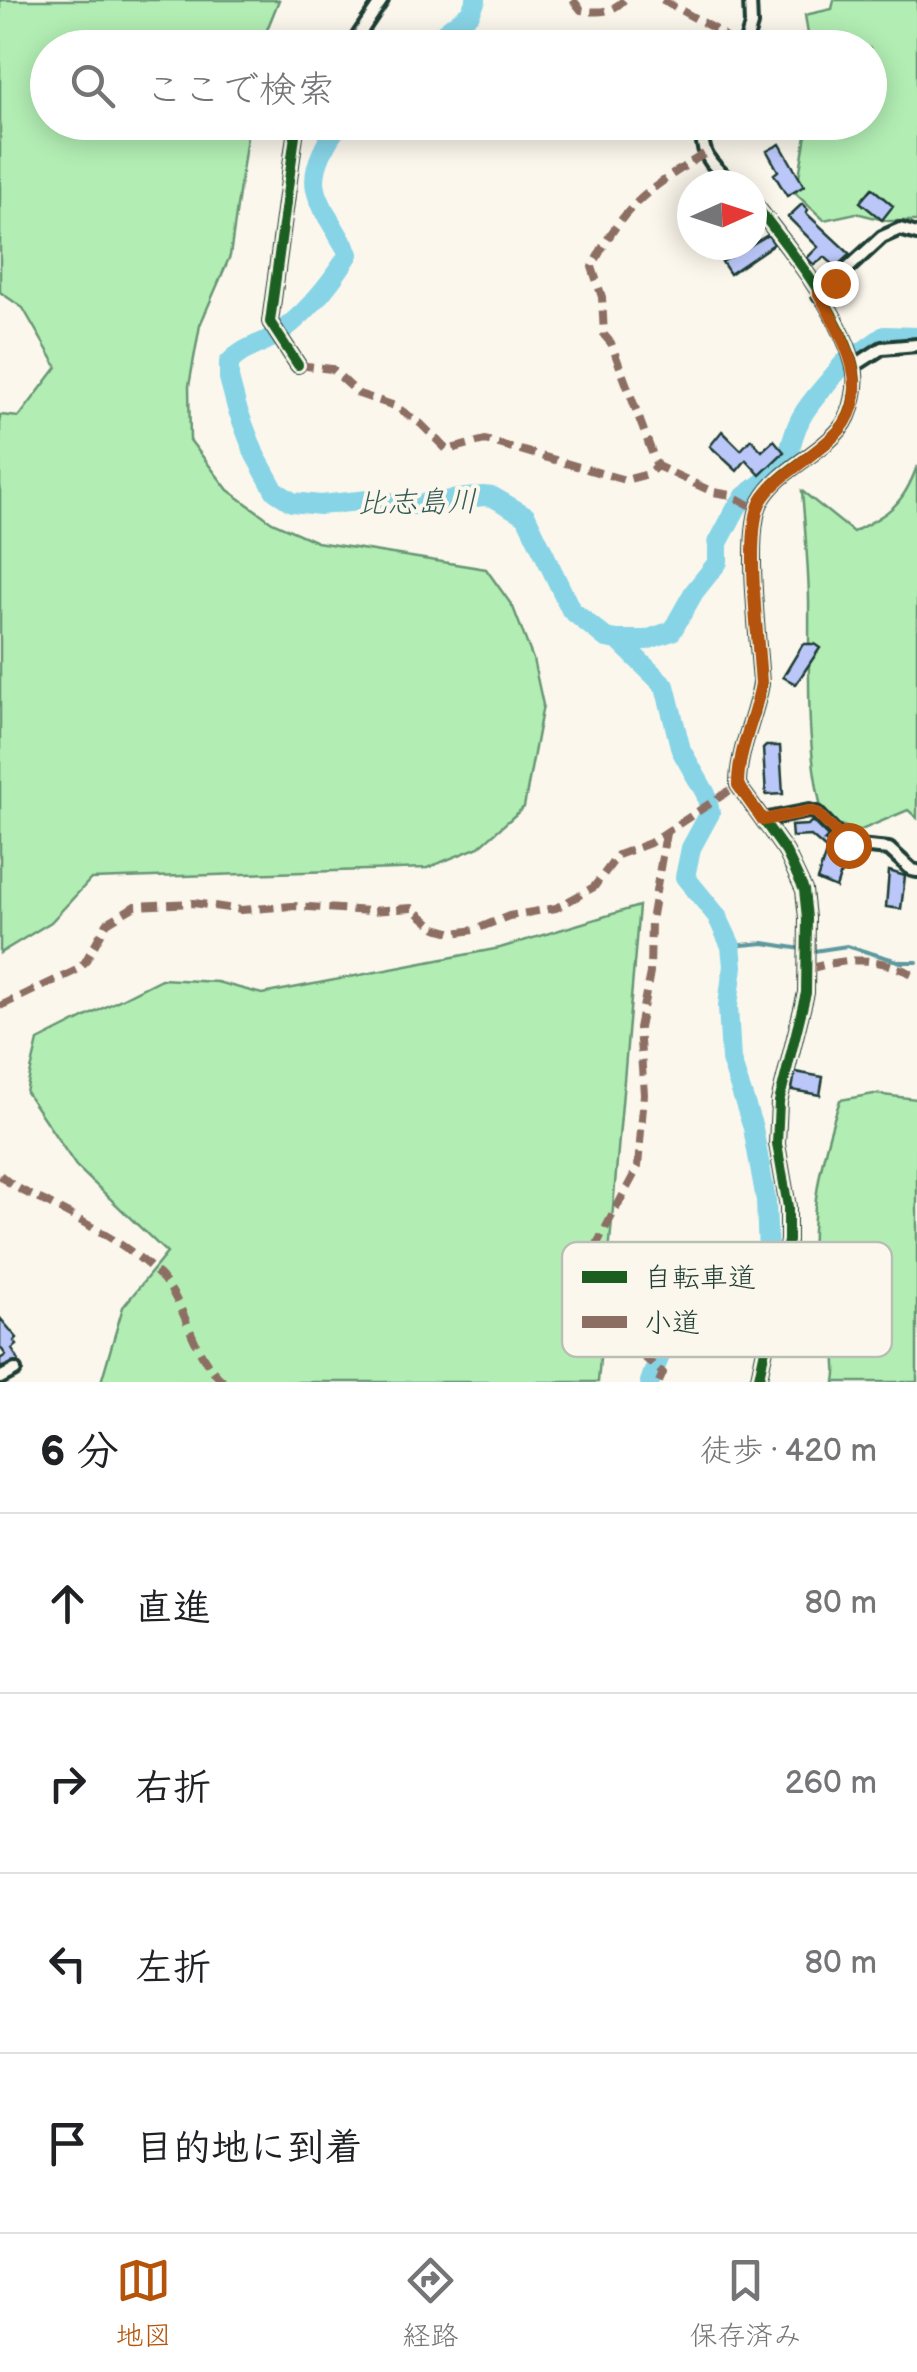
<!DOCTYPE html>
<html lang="ja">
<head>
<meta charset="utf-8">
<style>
  body { margin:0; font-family:"Balsamiq Sans","Klee One",sans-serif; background:#f2f2f2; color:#202124 }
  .compass { position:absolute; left:677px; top:170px; width:90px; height:90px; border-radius:50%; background:#fff; box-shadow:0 5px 25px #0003; rotate:87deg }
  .stop { position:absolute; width:30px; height:30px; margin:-22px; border:8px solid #b45309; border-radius:50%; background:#fff }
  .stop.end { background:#b45309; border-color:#fff; box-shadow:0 2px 10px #0008 }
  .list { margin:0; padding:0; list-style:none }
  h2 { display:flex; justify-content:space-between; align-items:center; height:130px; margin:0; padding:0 40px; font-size:42px }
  h2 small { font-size:32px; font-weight:400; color:#757577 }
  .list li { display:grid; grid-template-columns:65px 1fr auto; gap:30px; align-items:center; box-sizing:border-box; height:180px; padding:0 40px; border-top:2px solid #e0e0e0 }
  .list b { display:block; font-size:38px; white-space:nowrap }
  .list em { font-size:32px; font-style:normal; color:#757577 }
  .icon { flex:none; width:55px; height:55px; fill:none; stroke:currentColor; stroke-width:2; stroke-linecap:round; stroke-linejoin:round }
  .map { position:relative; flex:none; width:917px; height:1382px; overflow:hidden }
  .search { position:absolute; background:#fff; box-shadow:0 5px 25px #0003; left:30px; right:30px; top:30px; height:110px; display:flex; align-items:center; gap:25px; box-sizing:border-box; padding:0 35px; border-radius:55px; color:#757577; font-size:38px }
  .sheet { height:850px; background:#fff }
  nav { display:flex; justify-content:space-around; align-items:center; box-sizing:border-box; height:140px; border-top:2px solid #e0e0e0; background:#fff; font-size:28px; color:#757577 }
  nav a { display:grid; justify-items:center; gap:5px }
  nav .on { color:#b45309 }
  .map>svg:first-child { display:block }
  .green { fill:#b2eeb4; stroke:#689674; stroke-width:2.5 }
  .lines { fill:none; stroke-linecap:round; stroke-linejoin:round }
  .stream { stroke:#5d989f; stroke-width:4 }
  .river { stroke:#87d4e6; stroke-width:20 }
  .building { fill:#bbc7f8; stroke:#1f3d34; stroke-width:2.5 }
  .minor-casing { stroke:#1f3d34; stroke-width:18 }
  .minor { stroke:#fbf7ec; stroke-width:10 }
  .quiet { stroke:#8d6e63; stroke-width:8; stroke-dasharray:15 8; stroke-linecap:butt }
  .cycleway-casing { stroke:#fbf7ec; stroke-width:16 }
  .cycleway { stroke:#1b5e20; stroke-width:10 }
  .route { stroke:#b45309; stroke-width:12 }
  .labels { text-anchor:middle; stroke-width:8; stroke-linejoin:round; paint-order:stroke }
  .water-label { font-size:30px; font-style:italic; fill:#345b58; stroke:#fbf7ec }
  .key { fill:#fbf7ec; stroke:#b9bfb5; stroke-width:2.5 }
  .key-label { font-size:28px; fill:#1f3d34 }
</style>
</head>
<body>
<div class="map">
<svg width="917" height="1382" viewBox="0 0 917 1382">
  <rect width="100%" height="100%" fill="#fbf7ec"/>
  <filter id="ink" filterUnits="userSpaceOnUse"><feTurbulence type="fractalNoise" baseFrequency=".01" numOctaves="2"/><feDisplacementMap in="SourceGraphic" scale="20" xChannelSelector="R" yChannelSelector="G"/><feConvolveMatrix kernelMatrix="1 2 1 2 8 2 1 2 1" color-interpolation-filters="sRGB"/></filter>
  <g filter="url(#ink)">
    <!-- green -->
    <path class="green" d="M0,0H279L260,47L48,48V122L249,123L230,256L200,325L189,386L190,440L228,490L272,522L317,542L486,569L513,607L533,659L543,705L524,807L479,847L427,868L91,879L51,922L0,953V415L19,417L57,367L23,308L0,292Z
      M834,0H917V221H888L856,213L824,220L796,194L808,123L870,122V48L810,47L805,15L832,9Z
      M917,466V818L908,810L859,831L824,820C804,743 810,677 809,598C808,562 805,527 802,491L853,532C889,513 903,506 917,466Z
      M639,906L598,1382H101L123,1307L167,1253L76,1166L26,1092L38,1041L161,979L217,982L262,994L500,948Z
      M874,1094L917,1099V1382H835C842,1345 817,1313 814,1276C808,1216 821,1156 840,1100Z"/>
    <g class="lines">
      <!-- stream -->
      <path class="stream" d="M731,946L764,943L814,951L847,946L901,962H917"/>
      <!-- river -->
      <path class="river" d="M424,48L470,13L476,0
        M342,122C328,137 311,168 316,189C319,207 340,236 349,254C330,285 301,321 269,339C254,347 240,350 229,363V378L237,408L255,455L275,491L292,502L320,505L368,500L413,505L483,496L493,497L526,516L571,610L606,638L618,640L665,686L681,750L706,794L710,813L691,848L685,877L717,916L731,946L733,966L728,1006L731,1060L753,1128L766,1200L768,1254L758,1282C746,1281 731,1277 719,1279C689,1285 659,1355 650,1382
        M859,354L884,336L917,337
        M618,640H646L672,631L694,592L718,562V543L737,507L745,496L786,465C798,407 810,406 844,363"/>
    </g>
    <!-- building -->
    <path class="building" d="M780,144L804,186L787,196L774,174L778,171L767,151Z
      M872,188L893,206L882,220L860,202Z
      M802,204L808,210L806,213L850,254L836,267L825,257L814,265L807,258L818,247L788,217Z
      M768,235L774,244L730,274L722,262Z
      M722,431L741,450L751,439L762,451L774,440L784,452L760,475L746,460L737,471L710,446Z
      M803,644H814L820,648L796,684L783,677Z
      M766,746H780L783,794L766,795L763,749Z
      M812,821L828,837L824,841L847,854L836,888L817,880L827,850L811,836L792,837L791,826L808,825Z
      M889,871L905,876L901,909L886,907Z
      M795,1072L823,1077L820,1095L792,1090Z
      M0,1318L17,1338L14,1341L17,1345L12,1349L19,1361L0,1368V1359L6,1355L0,1347Z"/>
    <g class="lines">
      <!-- minor casing -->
      <g class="minor-casing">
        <path id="minor" d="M350,48L382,0
          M744,48L751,25L750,0
          M705,122C696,153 713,166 734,185
          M752,201C787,245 838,309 853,363C859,382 853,414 840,429C818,456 778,470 761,501C744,532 759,645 761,684C755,719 738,749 738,785L786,852L804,890L807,918L806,993L779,1102L777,1144L788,1207V1241L758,1382
          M819,295L882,237L900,229L917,234
          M298,365L270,322L296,128L300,122
          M854,366L882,348L917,345
          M763,820L809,811L817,813L848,845L889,849L912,870L917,871
          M0,1378L15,1370"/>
      </g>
      <!-- minor -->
      <use href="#minor" class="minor"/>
      <!-- quiet -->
      <path class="quiet" d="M573,0L581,10C598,13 611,13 624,0
        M662,0L715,29L739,48
        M704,154C647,190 623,206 592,267L602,297L604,335L611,343L657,466L713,492L731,495L758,510
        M298,365L332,369L359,394L395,406L421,424L447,450L485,440L625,480L648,474L657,466
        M808,969C852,957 875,956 917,976
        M0,1006L77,970L85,962L107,923L135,906L194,903L241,910L292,906L371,911L412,908L436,928L454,933L474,930L509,916L556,908L594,887L618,855L650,843L738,785
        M0,1175C14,1188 29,1194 46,1202C83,1222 125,1243 156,1272C188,1301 189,1354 224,1382
        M659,1382L663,1373L626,1342L602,1312L594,1291L593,1266L598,1242L638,1167L644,1094L639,1028L650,973L651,921L666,833"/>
      <!-- cycleway casing -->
      <g class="cycleway-casing">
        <path id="cycleway" d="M752,201C787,245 838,309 853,363C859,382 853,414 840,429C818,456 778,470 761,501C744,532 759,645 761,684C755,719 738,749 738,785L786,852L804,890L807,918L806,993L779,1102L777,1144L788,1207V1241L758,1382
          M298,365L270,322L296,128L300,122"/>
      </g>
      <!-- cycleway -->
      <use href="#cycleway" class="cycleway"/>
    </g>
  </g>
  <g class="lines" filter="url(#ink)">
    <!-- route -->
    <path class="route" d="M835,283L819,294C839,332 872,381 845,423C835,438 819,448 806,459C791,471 770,485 761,501C744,532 759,645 761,684C755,719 738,749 738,785L763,820L809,811L817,813L848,845"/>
  </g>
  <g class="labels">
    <!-- water labels -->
    <g class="water-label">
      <text transform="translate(417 502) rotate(-1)" y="10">比志島川</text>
    </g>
  </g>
  <!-- legend -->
  <rect x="562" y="1242" width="330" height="115" rx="15" class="key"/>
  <rect x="582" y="1271" width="45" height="12" fill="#1b5e20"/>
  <rect x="582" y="1316" width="45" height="12" fill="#8d6e63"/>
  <g class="key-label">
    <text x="644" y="1287">自転車道</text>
    <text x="644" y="1332">小道</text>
  </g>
</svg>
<svg class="compass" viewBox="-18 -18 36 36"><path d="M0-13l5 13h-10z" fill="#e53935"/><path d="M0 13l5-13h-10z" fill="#757577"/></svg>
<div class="stop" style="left:848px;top:845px"></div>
<div class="stop end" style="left:835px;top:283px"></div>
<div class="search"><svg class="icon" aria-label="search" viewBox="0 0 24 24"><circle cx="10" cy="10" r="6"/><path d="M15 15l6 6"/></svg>ここで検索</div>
</div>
<section class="sheet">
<h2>6 分<small>徒歩 · 420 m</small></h2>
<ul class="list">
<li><svg class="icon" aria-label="ahead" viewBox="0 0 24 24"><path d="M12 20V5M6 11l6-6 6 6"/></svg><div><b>直進</b></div><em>80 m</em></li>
<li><svg class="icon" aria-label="right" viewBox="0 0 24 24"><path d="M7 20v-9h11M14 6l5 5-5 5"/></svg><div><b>右折</b></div><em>260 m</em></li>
<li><svg class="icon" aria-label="left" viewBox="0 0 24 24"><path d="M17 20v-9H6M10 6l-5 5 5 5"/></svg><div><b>左折</b></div><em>80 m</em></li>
<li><svg class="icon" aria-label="arrive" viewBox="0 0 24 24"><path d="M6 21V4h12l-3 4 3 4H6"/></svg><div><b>目的地に到着</b></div></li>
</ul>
</section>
<nav>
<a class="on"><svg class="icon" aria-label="map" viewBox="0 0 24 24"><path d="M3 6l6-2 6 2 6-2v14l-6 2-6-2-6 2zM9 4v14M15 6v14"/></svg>地図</a>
<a><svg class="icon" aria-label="directions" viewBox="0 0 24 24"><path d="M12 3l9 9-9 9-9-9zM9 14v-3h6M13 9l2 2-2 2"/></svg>経路</a>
<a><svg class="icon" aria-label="saved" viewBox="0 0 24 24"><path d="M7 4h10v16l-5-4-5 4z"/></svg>保存済み</a>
</nav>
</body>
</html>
